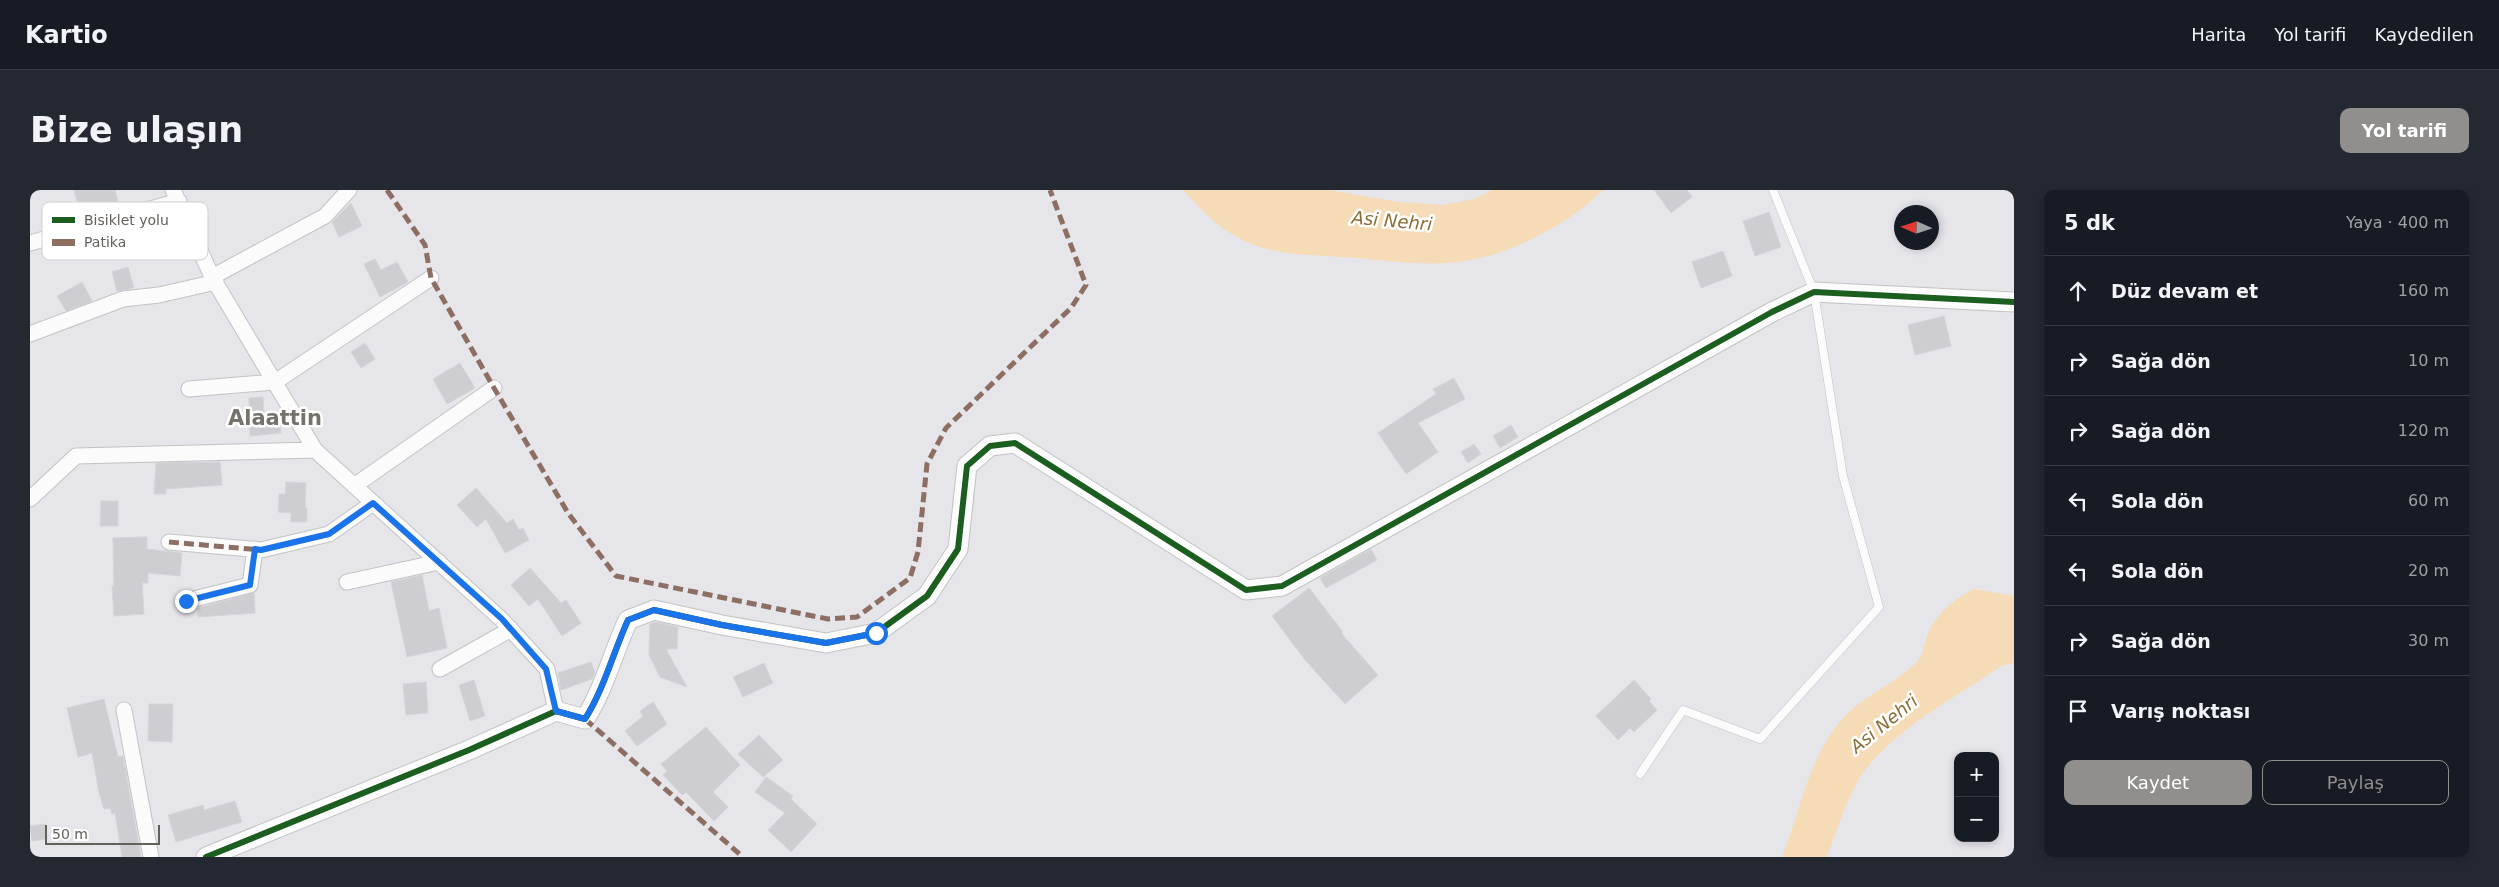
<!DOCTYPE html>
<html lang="tr">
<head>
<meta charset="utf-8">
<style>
  body { margin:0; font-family:"DejaVu Sans",sans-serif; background:#242831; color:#f1f3f6 }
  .controls { position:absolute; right:15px; bottom:15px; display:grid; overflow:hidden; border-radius:10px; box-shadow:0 2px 8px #0003 }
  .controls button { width:45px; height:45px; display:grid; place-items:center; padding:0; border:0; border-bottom:1px solid #363941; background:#171b24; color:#f1f3f6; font:25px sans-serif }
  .compass { position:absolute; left:1864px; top:15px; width:45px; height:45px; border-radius:50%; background:#171b24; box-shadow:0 2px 8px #0003; rotate:273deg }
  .scale { position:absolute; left:15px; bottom:12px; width:115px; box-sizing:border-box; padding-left:5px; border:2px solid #63605b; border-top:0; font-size:14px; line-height:18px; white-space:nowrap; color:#63605b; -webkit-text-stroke:4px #fff; paint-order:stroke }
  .stop { position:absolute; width:15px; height:15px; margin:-11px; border:4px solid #1a73e8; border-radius:50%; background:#fff }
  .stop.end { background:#1a73e8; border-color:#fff; box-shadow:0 1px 5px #0008 }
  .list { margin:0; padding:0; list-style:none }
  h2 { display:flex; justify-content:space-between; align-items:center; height:65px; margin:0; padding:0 20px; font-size:21px }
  h2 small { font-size:16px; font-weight:400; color:#9ea1a6 }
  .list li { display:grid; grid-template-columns:32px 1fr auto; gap:15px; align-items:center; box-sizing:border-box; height:70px; padding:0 20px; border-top:1px solid #363941 }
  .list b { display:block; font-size:19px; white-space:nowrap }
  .list em { font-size:16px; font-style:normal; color:#9ea1a6 }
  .actions { display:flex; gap:10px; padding:15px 20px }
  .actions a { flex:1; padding:11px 0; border:1px solid #908f8d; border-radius:10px; text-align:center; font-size:18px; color:#908f8d }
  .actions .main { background:#908f8d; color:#fff }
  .icon { flex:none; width:28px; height:28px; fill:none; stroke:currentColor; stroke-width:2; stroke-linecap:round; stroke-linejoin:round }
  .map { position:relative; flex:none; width:1984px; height:667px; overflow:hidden; border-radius:10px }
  header { display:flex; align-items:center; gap:30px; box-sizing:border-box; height:70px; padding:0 25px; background:#171b24; border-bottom:1px solid #363941 }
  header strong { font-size:24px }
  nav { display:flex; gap:28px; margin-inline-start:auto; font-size:18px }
  .intro { display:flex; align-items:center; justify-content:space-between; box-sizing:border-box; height:120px; padding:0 30px }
  h1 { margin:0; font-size:35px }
  .button { padding:12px 22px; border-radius:10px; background:#908f8d; color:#fff; font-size:18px; font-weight:700 }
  main { display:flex; gap:30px; padding:0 30px }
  aside { flex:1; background:#171b24; border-radius:10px; box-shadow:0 2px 8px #0003 }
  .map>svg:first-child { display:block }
  .water { fill:#f6dbb7 }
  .building { fill:#cecdd1; stroke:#d4d5da }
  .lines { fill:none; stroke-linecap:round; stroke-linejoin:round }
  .service-casing { stroke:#c4c3c3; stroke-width:9 }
  .minor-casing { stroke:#c4c3c3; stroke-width:17 }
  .tertiary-casing { stroke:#c4c3c3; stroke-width:21 }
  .service { stroke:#fbfbfc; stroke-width:8 }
  .minor { stroke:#fbfbfc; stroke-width:15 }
  .tertiary { stroke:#fbfbfc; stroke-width:19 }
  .quiet { stroke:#8d6e63; stroke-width:5; stroke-dasharray:10 5; stroke-linecap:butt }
  .cycleway-casing { stroke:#fff; stroke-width:9 }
  .cycleway { stroke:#1b5e20; stroke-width:6 }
  .route { stroke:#1a73e8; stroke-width:6 }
  .labels { text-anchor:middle; stroke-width:5; stroke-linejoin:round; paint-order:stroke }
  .water-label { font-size:18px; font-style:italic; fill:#8d6e35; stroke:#fff }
  .district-label { font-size:21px; font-weight:bold; fill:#75726c; stroke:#fff }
  .key { fill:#fff; stroke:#d0cfce; stroke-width:1 }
  .key-label { font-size:14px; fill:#63605b }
</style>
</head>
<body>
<header>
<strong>Kartio</strong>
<nav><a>Harita</a><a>Yol tarifi</a><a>Kaydedilen</a></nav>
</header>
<div class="intro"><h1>Bize ulaşın</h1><a class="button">Yol tarifi</a></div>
<main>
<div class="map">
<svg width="1984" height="667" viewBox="0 0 1984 667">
  <rect width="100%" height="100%" fill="#e5e5ea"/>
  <!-- water -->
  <path class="water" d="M1153,0H1299L1369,12L1414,15L1447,8L1462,0H1573C1534,38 1472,70 1417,73C1382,75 1346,69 1311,67C1275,64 1245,66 1211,49C1189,39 1169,18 1153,0Z
    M1944,399L1984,406V473L1973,475C1924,509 1847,547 1822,602C1812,623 1805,646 1797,667H1752C1771,620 1779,564 1815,526C1836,504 1867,493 1888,471C1893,465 1894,454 1897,446C1905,425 1924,409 1944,399Z"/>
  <!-- building -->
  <path class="building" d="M44,0H85L88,12L64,18L65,23L51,26Z
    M1624,0H1657L1662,7L1641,23Z
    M321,13L332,36L309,47L302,32Z
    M1739,22L1751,57L1725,66L1713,31Z
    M1693,61L1702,86L1671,98L1662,72Z
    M345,69L351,80L367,72L378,92L350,107L334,74Z
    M98,77L104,98L87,101L82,82Z
    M52,92L62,111L36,121L27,106Z
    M1914,126L1921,156L1885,165L1878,135Z
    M335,153L345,169L331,178L321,162Z
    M430,173L445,198L417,214L403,189Z
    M1424,188L1435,209L1388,233L1408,262L1376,284L1348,243L1406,204L1403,199Z
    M233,207L234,223L249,222L251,243L220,246L219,208Z
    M1481,235L1488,247L1470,258L1463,246Z
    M1444,254L1451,264L1438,273L1431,262Z
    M190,272L192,295L136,299V304H124L126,273Z
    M256,292L276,293L275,318H277V332H261V323L248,322L249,304H255Z
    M446,298L477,333L483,329L489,340L493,338L499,350L475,363L456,329L447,337L427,315Z
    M71,311H88V336H70Z
    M117,347V359L152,363L150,386L118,383V393H112L114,424L84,426L82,396H84L83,348Z
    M1341,359L1347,370L1296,398L1290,388Z
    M500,378L531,413L536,410L551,433L532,446L508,409L499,416L481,395Z
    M392,385L399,421L409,418L417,458L377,467L361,392Z
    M1279,398L1313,442L1311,443L1348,485L1315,514L1276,471L1242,426Z
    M224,403L225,423L168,427L167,418Z
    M625,432L648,437L647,459H636L657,497L630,487L619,465L620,434Z
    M561,472L565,483L562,489L531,500L528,483Z
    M734,473L743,493L713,507L703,487Z
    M444,490L455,526L440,531L429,495Z
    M1604,490L1621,509L1619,511L1627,520L1604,542L1600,538L1588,550L1566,526Z
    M396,492L398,523L376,525L373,494Z
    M74,509L88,567L93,566L111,667H92L85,623L82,624L80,618L74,619L69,603L62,563L48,567L37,518Z
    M623,512L637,534L607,556L595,541L613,526L610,521Z
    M119,514H143L142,552L118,551Z
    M676,537L710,575L683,602L698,617L684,631L656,602L652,605L633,585L637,581L631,574Z
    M729,545L753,570L733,587L708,564Z
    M736,587L763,606L761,609L787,634L761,662L738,640L755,623L725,602Z
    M205,611L212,632L146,652L138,625L173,615L174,620Z
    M15,634L17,649L2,651L0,636Z"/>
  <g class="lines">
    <!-- service casing -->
    <g class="service-casing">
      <path id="service" d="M1610,584L1653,520L1730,549L1849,417L1813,286L1784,102L1743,0"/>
    </g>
    <!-- minor casing -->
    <g class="minor-casing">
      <path id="minor" d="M143,0L182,87L285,260L471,429L517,479L526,521
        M0,53L149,11
        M182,87L295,26L319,0
        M0,144L93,109L129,105L186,92
        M159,199L245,192L401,88
        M324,296L464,198
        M0,309L46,266L285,260
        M139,352L231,360L299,344L343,313
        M317,392L409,372
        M156,411L220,395L225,359
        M410,479L481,439
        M94,520L121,667"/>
    </g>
    <!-- tertiary casing -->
    <g class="tertiary-casing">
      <path id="tertiary" d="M176,667L439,560L526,521L555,529C574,499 583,463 598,430L624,420L692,435L796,453L846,443L897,406L928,359L937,276L960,256L985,253L1216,400L1252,396L1742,122L1784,102L1984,112"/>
    </g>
    <!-- service -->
    <use href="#service" class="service"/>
    <!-- minor -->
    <use href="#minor" class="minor"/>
    <!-- tertiary -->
    <use href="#tertiary" class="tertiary"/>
    <!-- quiet -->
    <path class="quiet" d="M357,0L395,55L401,88L464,198L538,323L586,386L798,429L827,427L880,388L888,362L897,274L916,238L1041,118L1056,95L1020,0
      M139,352L231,360L299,344L343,313
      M555,529L713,667"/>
    <!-- cycleway casing -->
    <g class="cycleway-casing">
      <path id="cycleway" d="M176,667L439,560L526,521L555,529C574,499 583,463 598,430L624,420L692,435L796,453L846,443L897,406L928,359L937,276L960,256L985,253L1216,400L1252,396L1742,122L1784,102L1984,112"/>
    </g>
    <!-- cycleway -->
    <use href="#cycleway" class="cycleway"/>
  </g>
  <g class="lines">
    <!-- route -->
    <path class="route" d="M156,411L220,395L225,359L231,360L299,344L343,313L472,429L516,479L526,521L555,529C574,499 583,463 598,430L624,420L692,435L796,453L846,443"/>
  </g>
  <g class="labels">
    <!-- water labels -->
    <g class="water-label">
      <text transform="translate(1362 31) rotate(5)" y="6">Asi Nehri</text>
      <text transform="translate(1854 534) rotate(-39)" y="6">Asi Nehri</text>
    </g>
    <!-- district labels -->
    <g class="district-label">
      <text x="245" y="235">Alaattin</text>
    </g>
  </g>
  <!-- legend -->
  <rect x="12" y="12" width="166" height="58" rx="8" class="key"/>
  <rect x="22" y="27" width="23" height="6" fill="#1b5e20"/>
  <rect x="22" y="49" width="23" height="7" fill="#8d6e63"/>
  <g class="key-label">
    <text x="54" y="35">Bisiklet yolu</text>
    <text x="54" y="57">Patika</text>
  </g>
</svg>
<div class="controls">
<button>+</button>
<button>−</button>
</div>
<svg class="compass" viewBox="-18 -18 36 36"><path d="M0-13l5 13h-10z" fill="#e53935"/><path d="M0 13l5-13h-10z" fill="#9ea1a6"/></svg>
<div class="scale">50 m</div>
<div class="stop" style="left:846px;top:443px"></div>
<div class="stop end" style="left:156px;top:411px"></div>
</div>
<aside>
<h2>5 dk<small>Yaya · 400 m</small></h2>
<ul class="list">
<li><svg class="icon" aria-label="ahead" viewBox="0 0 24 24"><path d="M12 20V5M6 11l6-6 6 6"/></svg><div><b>Düz devam et</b></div><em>160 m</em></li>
<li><svg class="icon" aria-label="right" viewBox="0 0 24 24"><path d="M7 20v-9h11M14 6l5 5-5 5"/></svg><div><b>Sağa dön</b></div><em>10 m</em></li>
<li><svg class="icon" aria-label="right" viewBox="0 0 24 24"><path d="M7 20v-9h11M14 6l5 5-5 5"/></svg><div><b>Sağa dön</b></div><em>120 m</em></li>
<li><svg class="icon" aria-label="left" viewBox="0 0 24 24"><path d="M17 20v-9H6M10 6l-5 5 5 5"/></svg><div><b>Sola dön</b></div><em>60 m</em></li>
<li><svg class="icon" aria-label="left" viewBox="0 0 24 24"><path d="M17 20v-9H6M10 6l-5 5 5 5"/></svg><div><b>Sola dön</b></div><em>20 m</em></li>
<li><svg class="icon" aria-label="right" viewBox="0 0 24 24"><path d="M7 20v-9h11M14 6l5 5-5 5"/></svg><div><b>Sağa dön</b></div><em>30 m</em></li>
<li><svg class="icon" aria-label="arrive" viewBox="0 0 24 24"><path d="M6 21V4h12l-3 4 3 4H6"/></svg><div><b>Varış noktası</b></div></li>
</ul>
<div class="actions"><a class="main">Kaydet</a><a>Paylaş</a></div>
</aside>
</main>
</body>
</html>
